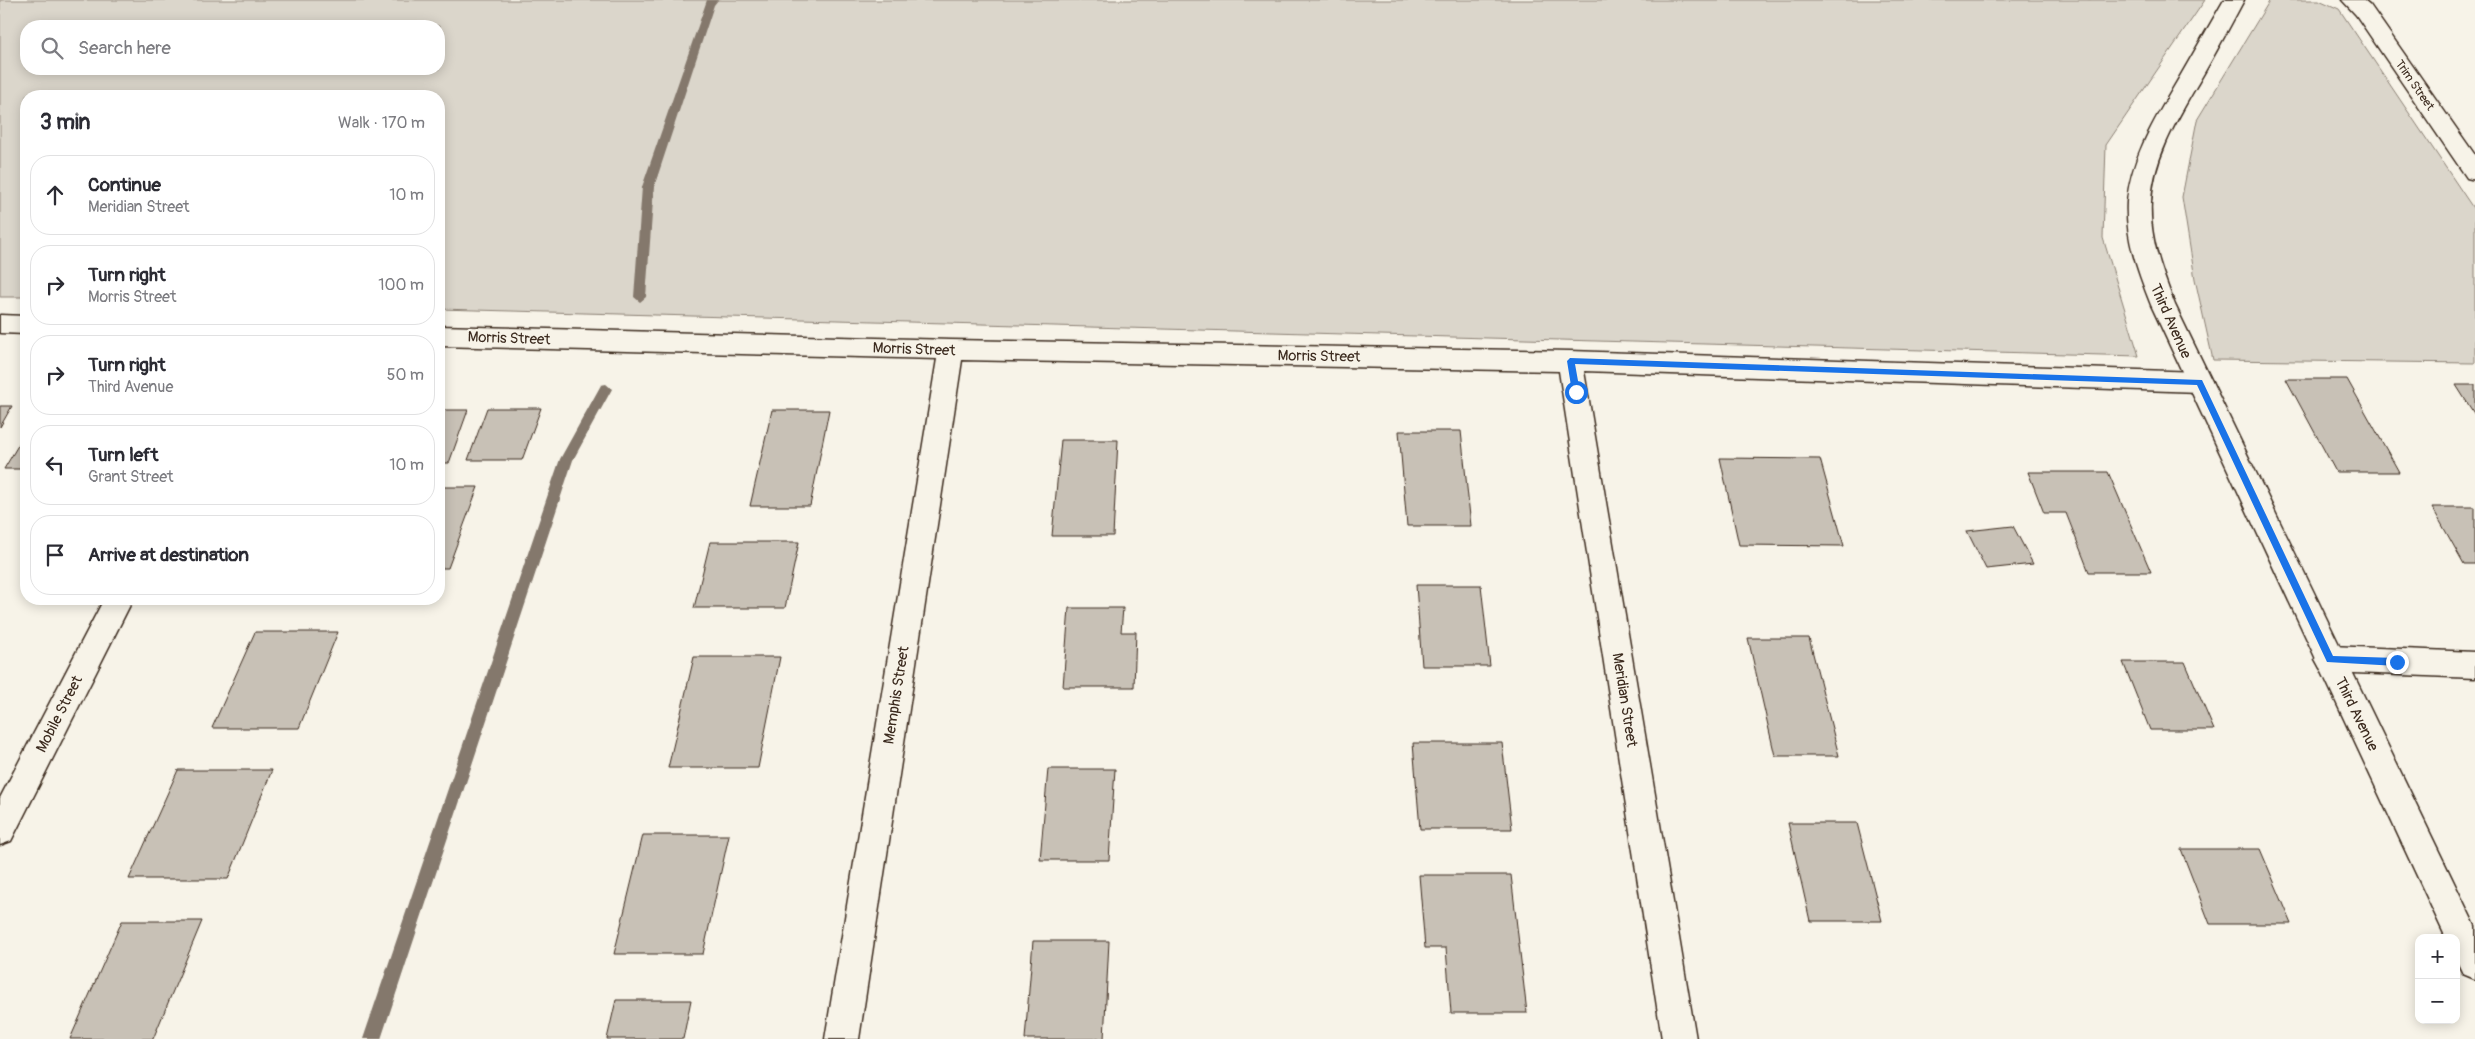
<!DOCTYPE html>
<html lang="en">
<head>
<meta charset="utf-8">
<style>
  body { margin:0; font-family:Pangolin,sans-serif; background:#f2f2f3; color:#2b2b33 }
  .controls { position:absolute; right:15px; bottom:15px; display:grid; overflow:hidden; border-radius:10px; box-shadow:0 2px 12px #0003 }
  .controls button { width:45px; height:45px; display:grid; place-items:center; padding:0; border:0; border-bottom:1px solid #e1e1e2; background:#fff; color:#2b2b33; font:25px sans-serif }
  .stop { position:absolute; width:15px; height:15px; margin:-11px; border:4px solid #1a73e8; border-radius:50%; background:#fff }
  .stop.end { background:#1a73e8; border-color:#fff; box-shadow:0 1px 5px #0008 }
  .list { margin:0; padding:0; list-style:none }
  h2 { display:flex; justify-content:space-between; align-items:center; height:65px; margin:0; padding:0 20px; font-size:21px }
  h2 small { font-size:16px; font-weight:400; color:#7c7c81 }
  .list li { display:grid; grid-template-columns:32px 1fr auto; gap:15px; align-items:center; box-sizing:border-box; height:80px; margin:0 10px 10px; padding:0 10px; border:1px solid #e1e1e2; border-radius:20px }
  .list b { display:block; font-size:19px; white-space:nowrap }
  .list p { margin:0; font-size:16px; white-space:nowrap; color:#7c7c81 }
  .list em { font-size:16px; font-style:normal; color:#7c7c81 }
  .icon { flex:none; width:28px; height:28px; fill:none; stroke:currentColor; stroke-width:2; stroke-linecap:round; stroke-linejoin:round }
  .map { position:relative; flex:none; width:2475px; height:1039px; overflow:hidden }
  .search { position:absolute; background:#fff; box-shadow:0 2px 12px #0003; left:20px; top:20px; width:425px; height:55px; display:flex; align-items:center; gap:12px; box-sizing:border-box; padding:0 18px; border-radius:20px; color:#7c7c81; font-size:19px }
  .panel { position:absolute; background:#fff; box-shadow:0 2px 12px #0003; left:20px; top:90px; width:425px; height:515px; border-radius:20px }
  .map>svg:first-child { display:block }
  .green { fill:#dbd6cb; stroke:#8b8074; fill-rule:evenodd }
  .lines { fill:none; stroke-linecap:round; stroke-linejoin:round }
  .stream { fill:#84786c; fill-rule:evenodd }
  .building { fill:#c8c1b6; stroke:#3b2a1e }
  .minor-casing { stroke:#3b2a1e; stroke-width:3 }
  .tertiary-casing { stroke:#3b2a1e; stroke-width:3 }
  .minor { fill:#f7f3e8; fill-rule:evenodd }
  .tertiary { fill:#f7f3e8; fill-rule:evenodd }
  .route { fill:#1a73e8 }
  .labels { text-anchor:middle; stroke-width:4; stroke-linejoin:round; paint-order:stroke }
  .far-street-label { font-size:12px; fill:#3b2a1e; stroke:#f7f3e8 }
  .street-label { font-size:15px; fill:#3b2a1e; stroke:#f7f3e8 }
</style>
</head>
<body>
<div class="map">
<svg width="2475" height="1039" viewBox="0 0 2475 1039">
  <rect width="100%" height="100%" fill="#f7f3e8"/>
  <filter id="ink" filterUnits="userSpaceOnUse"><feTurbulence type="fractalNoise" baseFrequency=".02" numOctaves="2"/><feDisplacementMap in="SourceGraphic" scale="10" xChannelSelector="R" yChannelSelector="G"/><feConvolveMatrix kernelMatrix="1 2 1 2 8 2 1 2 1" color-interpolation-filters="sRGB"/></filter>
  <g filter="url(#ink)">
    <!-- green -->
    <path class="green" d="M0,0H2205L2106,145L2103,238L2139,356L439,309V96H26V297H0ZM26,26H439V69H26Z
      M2270,0H2319L2339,9L2475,211V363L2213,360L2195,279L2182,197L2197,120Z"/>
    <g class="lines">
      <!-- stream -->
      <path class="stream" d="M707,0H718L714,5L654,187L646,297L640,302L634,297L642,187Z
        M606,384L612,389L573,460L381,1039H363L560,459L601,385Z"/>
    </g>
    <!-- building -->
    <path class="building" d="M2286,379H2347L2399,472H2336Z
      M2456,385H2475V415Z
      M0,406H12L0,427Z
      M487,408H541L522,460H468Z
      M439,410H468L449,463H439Z
      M772,410H829L810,506H750Z
      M1399,431H1461L1471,526H1407Z
      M26,432V469H4Z
      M1061,440H1118L1113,536H1052Z
      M1720,458L1820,459L1844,546L1739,545Z
      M2028,472H2108L2151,572H2089L2066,513H2044Z
      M439,487H478L448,568H439Z
      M2432,507H2475V564H2464Z
      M2013,526L2033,564L1986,569L1967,531Z
      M710,542H799L785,608H694Z
      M1416,585H1481L1490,666H1422Z
      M1069,608H1123L1121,632H1136L1134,687H1063Z
      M255,632H338L299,728H212Z
      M1748,638H1809L1839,756H1775Z
      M694,657H780L758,768H668Z
      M2123,662H2185L2214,730H2150Z
      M1413,743H1502L1512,829H1420Z
      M1048,769H1115L1109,860H1040Z
      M178,770H272L228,879H129Z
      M1788,823H1857L1882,921H1810Z
      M643,835H729L703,954H614Z
      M2181,849H2260L2292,924H2210Z
      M1419,875H1511L1527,1013H1451L1446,948H1425Z
      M122,921H202L153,1039H70Z
      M1033,941H1109L1104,1039H1025Z
      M616,1000H691L683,1039H607Z"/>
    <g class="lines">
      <!-- minor casing -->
      <g class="minor-casing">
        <path id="minor" d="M2342,0H2364L2370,5L2475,155V180L2467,178L2356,15Z
          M0,315L26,316V334L0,333Z
          M439,326L951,340L1570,351L2199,372L2208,375L2212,382L2208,389L2199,392L1584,371L1696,1039H1662L1559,371L962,360L859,1039H825L937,359L439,346Z
          M104,599H133L11,841L0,845V798Z
          M2330,646L2475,652V678L2330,672L2320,668L2315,659L2320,650Z"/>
      </g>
      <!-- tertiary casing -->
      <g class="tertiary-casing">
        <path id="tertiary" d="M2224,0H2244C2231,24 2218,49 2204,73C2181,113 2153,155 2151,202C2149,238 2162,272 2175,305L2475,926V979L2463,974L2456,959V938H2446L2151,305C2138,272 2125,238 2127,202C2131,155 2159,113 2182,73C2196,49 2210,24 2224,0Z"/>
      </g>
      <!-- minor -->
      <use href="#minor" class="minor"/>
      <!-- tertiary -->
      <use href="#tertiary" class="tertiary"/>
    </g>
  </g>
  <!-- route -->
  <path class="route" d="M1570,358L2202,380L2333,656L2397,658L2402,662L2397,666L2327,662L2197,385L1575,364L1580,392L1576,396L1572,392L1567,361Z"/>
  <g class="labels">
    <!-- far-street labels -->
    <g class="far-street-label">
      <text transform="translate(2415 85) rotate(55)" y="4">Trim Street</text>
    </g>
    <!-- street labels -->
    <g class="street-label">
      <text transform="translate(2171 321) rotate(66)" y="5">Third Avenue</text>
      <text transform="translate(509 338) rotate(2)" y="5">Morris Street</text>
      <text transform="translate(914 349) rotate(2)" y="5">Morris Street</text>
      <text transform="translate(1319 356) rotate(1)" y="5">Morris Street</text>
      <text transform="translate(896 695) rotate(-81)" y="5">Memphis Street</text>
      <text transform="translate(1625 700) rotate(81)" y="5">Meridian Street</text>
      <text transform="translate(59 714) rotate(-63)" y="5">Mobile Street</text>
      <text transform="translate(2357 714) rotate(64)" y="5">Third Avenue</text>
    </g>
  </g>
</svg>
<div class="controls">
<button>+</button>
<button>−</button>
</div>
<div class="stop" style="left:1576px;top:392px"></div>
<div class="stop end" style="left:2397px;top:662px"></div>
<div class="search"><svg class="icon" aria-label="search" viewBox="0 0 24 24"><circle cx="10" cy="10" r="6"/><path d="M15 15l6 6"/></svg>Search here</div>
<section class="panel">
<h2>3 min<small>Walk · 170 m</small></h2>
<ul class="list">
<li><svg class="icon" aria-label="ahead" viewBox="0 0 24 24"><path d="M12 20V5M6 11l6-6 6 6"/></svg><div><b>Continue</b><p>Meridian Street</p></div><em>10 m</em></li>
<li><svg class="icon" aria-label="right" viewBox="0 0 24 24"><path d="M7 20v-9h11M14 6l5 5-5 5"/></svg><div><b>Turn right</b><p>Morris Street</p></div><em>100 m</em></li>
<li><svg class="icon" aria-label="right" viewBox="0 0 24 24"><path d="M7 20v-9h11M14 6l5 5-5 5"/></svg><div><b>Turn right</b><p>Third Avenue</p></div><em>50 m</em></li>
<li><svg class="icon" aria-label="left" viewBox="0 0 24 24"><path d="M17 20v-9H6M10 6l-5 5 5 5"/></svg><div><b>Turn left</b><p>Grant Street</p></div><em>10 m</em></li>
<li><svg class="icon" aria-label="arrive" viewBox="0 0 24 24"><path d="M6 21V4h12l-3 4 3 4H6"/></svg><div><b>Arrive at destination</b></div></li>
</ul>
</section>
</div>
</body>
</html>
